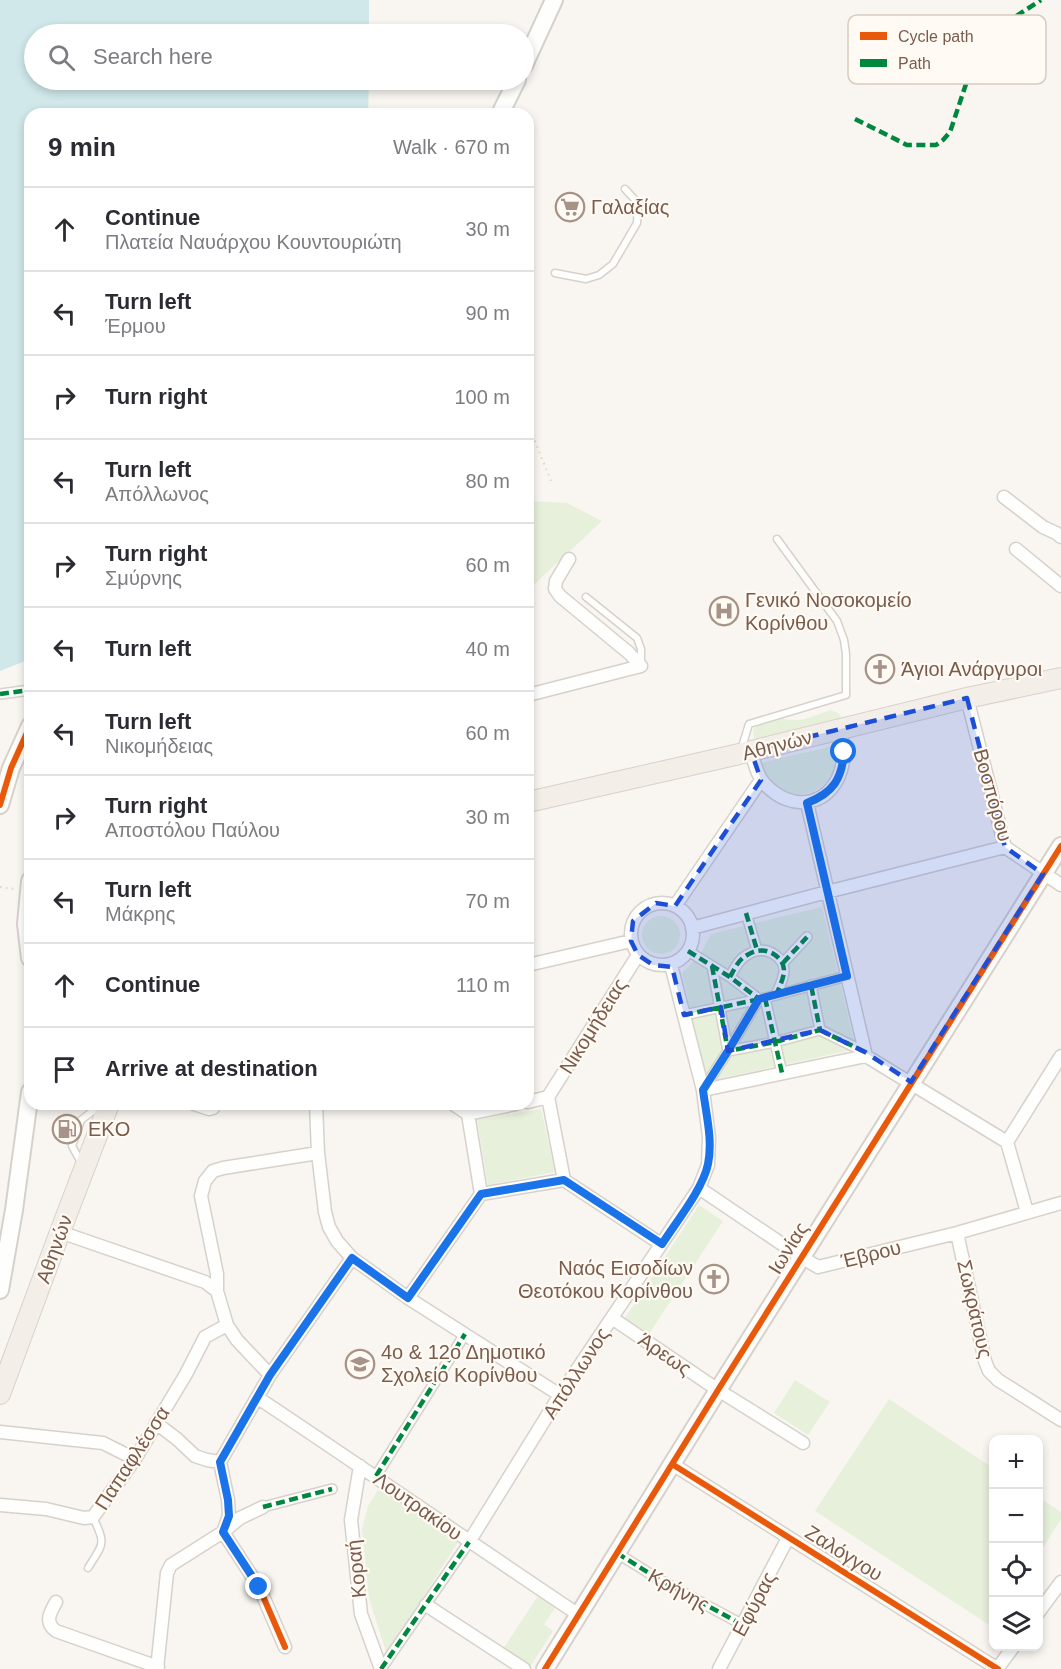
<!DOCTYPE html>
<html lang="en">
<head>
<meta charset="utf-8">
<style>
  body { margin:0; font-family:Helvetica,sans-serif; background:#f7f7f7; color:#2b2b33 }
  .controls { position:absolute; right:18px; bottom:18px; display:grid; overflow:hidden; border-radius:12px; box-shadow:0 3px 9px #0003 }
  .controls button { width:54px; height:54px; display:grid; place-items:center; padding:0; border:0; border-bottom:2px solid #e1e1e2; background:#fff; color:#2b2b33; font:30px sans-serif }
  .stop { position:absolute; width:18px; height:18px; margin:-14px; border:4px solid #1a73e8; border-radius:50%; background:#fff }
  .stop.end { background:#1a73e8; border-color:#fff; box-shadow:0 2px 6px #0008 }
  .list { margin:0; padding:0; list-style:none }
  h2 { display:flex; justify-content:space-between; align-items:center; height:78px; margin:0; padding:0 24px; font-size:26px }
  h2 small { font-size:20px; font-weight:400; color:#7c7c81 }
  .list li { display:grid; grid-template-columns:39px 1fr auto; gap:18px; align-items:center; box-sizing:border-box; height:84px; padding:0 24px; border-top:2px solid #e1e1e2 }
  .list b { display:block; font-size:22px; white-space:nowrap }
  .list p { margin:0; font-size:20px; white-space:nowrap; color:#7c7c81 }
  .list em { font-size:20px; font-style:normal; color:#7c7c81 }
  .icon { flex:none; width:33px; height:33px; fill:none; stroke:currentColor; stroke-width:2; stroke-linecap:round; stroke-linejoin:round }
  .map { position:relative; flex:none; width:1061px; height:1669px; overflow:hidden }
  .search { position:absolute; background:#fff; box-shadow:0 3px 9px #0003; left:24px; top:24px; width:510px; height:66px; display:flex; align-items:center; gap:15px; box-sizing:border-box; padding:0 21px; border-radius:33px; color:#7c7c81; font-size:22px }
  .panel { position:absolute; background:#fff; box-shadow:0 3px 9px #0003; left:24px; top:108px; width:510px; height:1002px; border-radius:18px }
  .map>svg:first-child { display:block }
  .green { fill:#e7f0db }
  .water { fill:#d0e8ea }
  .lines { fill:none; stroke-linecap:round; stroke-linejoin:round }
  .service-casing { stroke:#d7d1cb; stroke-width:9 }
  .pedestrian-casing { stroke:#d7d1cb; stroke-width:12 }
  .minor-casing { stroke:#d7d1cb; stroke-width:15 }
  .tertiary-casing { stroke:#d7d1cb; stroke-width:20 }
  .primary-casing { stroke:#dad1cc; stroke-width:22 }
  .path { stroke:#dcd5d0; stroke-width:2; stroke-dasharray:1.5 4.5; stroke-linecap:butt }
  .service { stroke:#fefefd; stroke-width:6 }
  .pedestrian { stroke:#fefefd; stroke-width:9 }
  .minor { stroke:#fefefd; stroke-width:12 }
  .tertiary { stroke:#fefefd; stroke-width:16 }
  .primary { stroke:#f3eee8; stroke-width:20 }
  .quiet { stroke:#00873e; stroke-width:4.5; stroke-dasharray:9 4.5; stroke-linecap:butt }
  .cycleway-casing { stroke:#fffaf3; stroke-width:10 }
  .cycleway { stroke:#e8590c; stroke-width:6 }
  .route { stroke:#1a73e8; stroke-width:8 }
  .marked { fill:#1d4ed8; fill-opacity:0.2; stroke:#1d4ed8; stroke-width:4.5; stroke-dasharray:12 8; stroke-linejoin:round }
  .labels { text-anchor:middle; stroke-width:4.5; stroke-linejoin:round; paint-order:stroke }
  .poi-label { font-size:20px; fill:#7a5c4d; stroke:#fffaf3; text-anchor:start }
  .street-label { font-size:20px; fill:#7a5c4d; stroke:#fffaf3 }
  .key { fill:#fffaf3; stroke:#d7cbc1; stroke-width:1.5 }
  .key-label { font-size:16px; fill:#7a5c4d }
</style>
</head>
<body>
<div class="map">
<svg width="1061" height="1669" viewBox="0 0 1061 1669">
  <rect width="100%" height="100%" fill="#f9f5f0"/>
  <!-- green -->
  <path class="green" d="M528,501L567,503L602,521L528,590Z
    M831,710L838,713L842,718L841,723L757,743L754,738L753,730C770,709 778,721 798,720C809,719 821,713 831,710Z
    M838,745C842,803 771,811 760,763Z
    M822,907L856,1049L707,1081L682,973L700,955L711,934Z
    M642 935a19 19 0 1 1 38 0a19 19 0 1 1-38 0Z
    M541,1109L555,1172L488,1185L477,1120Z
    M699,1205L723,1221L649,1334L625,1318Z
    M795,1380L830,1402L808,1435L774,1413Z
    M889,1399L993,1468L994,1622L991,1626L815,1511Z
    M378,1490L389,1492L458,1542L387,1655L369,1598L362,1530L368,1506Z
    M1038,1497L1061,1512V1519L1039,1554Z
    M538,1596L555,1608L544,1624L553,1631L530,1667L503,1649Z"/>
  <!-- water -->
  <path class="water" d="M0,0H369V34H34V80H369L368,114H30V659L0,671Z"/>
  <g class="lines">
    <!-- service casing -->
    <g class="service-casing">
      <path id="service" d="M555,273L586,279L599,275L613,264L637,223L638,203L625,189
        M586,597L637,638L641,649V663
        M741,750L749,724L846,695V654L844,640L837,621L777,539
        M82,1164L72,1146L81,1120L102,1104
        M88,1568C104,1542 106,1545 93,1517"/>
    </g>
    <!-- pedestrian casing -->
    <g class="pedestrian-casing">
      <path id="pedestrian" d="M0,694L30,690
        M746,913L757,950
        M688,951L730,977L759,999L728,1051L703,1090
        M783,963L807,937
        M712,966L728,1051L775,1042L820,1030L811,985
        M730,977C734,970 737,962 744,957C747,955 753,951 757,951C769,948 785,958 784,972C783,980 779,988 776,995
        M765,998L782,1073
        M684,1015L765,998L847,976
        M820,1030L865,1052
        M376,1476L465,1334
        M263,1507L332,1489
        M617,1553L660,1580L743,1625
        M381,1669L469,1542"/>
    </g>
    <!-- minor casing -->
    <g class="minor-casing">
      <path id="minor" d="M1004,497L1043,527L1056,533L1061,537
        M1016,549L1061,586
        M528,695L641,666L629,653L560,596L555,589L556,581L569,559
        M967,698L1005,847L1061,885
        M751,751C754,761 756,773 763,782C791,815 835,807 843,762C845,751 842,740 840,730
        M807,803L866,1056
        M631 934a31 31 0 1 1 62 0a31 31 0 1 1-62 0Z
        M675,906L761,780
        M692,928L827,892L1005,847
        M528,965L631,941
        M866,1056L1007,1142L1027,1212
        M703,1090L866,1056
        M548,1097L638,955
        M528,1102L548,1097L564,1180
        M194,1104L209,1109L213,1108
        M316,1104L318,1153L325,1212L329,1227L337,1241L352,1258L408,1298L560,1395
        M453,1104L468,1114
        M468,1114L481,1194L564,1180
        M468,1114L516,1104
        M1007,1142L1061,1056
        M564,1180L661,1244
        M699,1188L801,1257L818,1267L957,1233L1061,1203
        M60,1232L205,1282L217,1291L227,1325L237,1340L270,1375
        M957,1233L985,1361L989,1371L998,1380L1061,1420
        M217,1291V1274L201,1196L205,1181L213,1171L223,1168L318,1153
        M408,1298L481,1194
        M612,1318L718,1390L803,1443
        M258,1398C365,1469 471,1543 579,1615
        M156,1423L177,1439L195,1456L207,1460L220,1462
        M0,1432L103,1443L135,1459
        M672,1464L998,1669
        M360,1466L351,1520L361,1614L381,1669
        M0,1505L46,1509L84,1518L93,1517L135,1459L186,1374L205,1337L227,1325
        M469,1542L560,1395L699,1188L708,1165L709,1137L703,1090L671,965
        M56,1602C50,1613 44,1622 56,1631L158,1667
        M426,1605L524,1669
        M1038,1613L1061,1582
        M285,1647L259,1587L223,1532L229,1516L228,1500L220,1462L270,1375L352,1258
        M157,1669L167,1573L171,1565L223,1532L240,1518L263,1507
        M719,1669L788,1538
        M997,1669L1014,1646"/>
    </g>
    <!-- tertiary casing -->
    <g class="tertiary-casing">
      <path id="tertiary" d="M524,65L554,0
        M500,114L517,80
        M0,805L11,768L30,726
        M30,881L26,924L30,958
        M0,1290L14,1210L30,1092
        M545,1669L718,1390L1061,846"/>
    </g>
    <!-- primary casing -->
    <g class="primary-casing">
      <path id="primary" d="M528,802L735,755L967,698L1061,678
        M0,1394L60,1232L109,1104"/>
    </g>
    <!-- path -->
    <path class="path" d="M528,424L551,481
      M0,887L15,889"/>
    <!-- service -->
    <use href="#service" class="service"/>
    <!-- pedestrian -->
    <use href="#pedestrian" class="pedestrian"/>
    <!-- minor -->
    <use href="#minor" class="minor"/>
    <!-- tertiary -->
    <use href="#tertiary" class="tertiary"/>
    <!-- primary -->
    <use href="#primary" class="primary"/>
    <!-- quiet -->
    <path class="quiet" d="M855,119L907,145H936L943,140L950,132L966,84L993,35L1004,24L1041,0
      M0,694L30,690
      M29,892H30
      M746,913L757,950
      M688,951L730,977L759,999L728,1051L703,1090
      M783,963L807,937
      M712,966L728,1051L775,1042L820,1030L811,985
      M730,977C734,970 737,962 744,957C747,955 753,951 757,951C769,948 785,958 784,972C783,980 779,988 776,995
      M765,998L782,1073
      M684,1015L765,998L847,976
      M820,1030L865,1052
      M376,1476L465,1334
      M263,1507L332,1489
      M617,1553L660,1580L743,1625
      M381,1669L469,1542"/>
    <!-- cycleway casing -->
    <g class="cycleway-casing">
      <path id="cycleway" d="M0,805L11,768L30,726
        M672,1464L998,1669
        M285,1647L259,1587L223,1532L229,1516L228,1500L220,1462L270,1375L352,1258
        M545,1669L718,1390L1061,846"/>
    </g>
    <!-- cycleway -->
    <use href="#cycleway" class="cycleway"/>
  </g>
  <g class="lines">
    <!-- route -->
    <path class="route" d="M259,1587L223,1532L229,1516L228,1500L220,1462L270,1375L352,1258L408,1298L481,1194L564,1180L662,1244C676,1222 703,1189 708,1164C713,1140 706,1114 703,1090L728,1051L759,999L847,976L807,803C833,793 842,779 844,752"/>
  </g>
  <!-- marked area -->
  <path class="marked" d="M967,698L1005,847L1043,874L911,1082L865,1052L820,1030L728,1051L721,1007L684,1015L672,967L653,965L638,955L631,941L633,921L656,903L675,906L761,780L751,751Z"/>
  <!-- icons -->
  <defs>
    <g id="supermarket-ring" transform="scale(1.5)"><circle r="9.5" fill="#fffaf3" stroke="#a69286" stroke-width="1.5"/><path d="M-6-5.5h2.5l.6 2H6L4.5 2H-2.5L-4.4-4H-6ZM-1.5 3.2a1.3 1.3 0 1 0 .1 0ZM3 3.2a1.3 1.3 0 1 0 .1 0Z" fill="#a69286"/></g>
    <g id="hospital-ring" transform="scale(1.5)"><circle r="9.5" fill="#fffaf3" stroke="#a69286" stroke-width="1.5"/><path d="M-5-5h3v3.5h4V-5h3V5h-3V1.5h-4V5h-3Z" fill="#a69286"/></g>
    <g id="church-ring" transform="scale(1.5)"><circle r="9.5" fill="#fffaf3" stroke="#a69286" stroke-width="1.5"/><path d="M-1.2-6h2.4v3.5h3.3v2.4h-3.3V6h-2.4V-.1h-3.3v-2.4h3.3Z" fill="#a69286"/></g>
    <g id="fuel-ring" transform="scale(1.5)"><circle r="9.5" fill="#fffaf3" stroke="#a69286" stroke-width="1.5"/><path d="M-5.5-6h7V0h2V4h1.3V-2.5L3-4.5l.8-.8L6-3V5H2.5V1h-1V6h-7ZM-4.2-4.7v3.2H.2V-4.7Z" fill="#a69286"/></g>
    <g id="school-ring" transform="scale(1.5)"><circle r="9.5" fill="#fffaf3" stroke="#a69286" stroke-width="1.5"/><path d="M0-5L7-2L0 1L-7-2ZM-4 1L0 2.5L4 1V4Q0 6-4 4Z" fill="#a69286"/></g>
  </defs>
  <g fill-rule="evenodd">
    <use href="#supermarket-ring" x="570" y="207"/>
    <use href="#hospital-ring" x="724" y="611"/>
    <use href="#church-ring" x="880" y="669"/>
    <use href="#fuel-ring" x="67" y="1129"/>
    <use href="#church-ring" x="714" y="1279"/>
    <use href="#school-ring" x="360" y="1364"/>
  </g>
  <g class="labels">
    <!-- poi labels -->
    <g class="poi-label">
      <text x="591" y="214">Γαλαξίας</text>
      <text x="745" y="607">Γενικό Νοσοκομείο<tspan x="745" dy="23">Κορίνθου</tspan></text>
      <text x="901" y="676">Άγιοι Ανάργυροι</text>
      <text x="88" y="1136">EKO</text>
      <text x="693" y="1275" text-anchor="end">Ναός Εισοδίων<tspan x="693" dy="23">Θεοτόκου Κορίνθου</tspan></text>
      <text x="381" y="1359">4ο &amp; 12ο Δημοτικό<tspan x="381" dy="23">Σχολείο Κορίνθου</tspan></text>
    </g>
    <!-- street labels -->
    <g class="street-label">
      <text transform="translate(777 745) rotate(-14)" y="7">Αθηνών</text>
      <text transform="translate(993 795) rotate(74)" y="7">Βοσπόρου</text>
      <text transform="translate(593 1026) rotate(-58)" y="7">Νικομήδειας</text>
      <text transform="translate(788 1248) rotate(-58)" y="7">Ιωνίας</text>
      <text transform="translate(54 1249) rotate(-70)" y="7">Αθηνών</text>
      <text transform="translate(871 1254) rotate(-14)" y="7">Έβρου</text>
      <text transform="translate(975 1309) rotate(77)" y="7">Σωκράτους</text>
      <text transform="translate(665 1354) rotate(34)" y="7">Άρεως</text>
      <text transform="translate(576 1373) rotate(-57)" y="7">Απόλλωνος</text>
      <text transform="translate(132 1458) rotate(-57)" y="7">Παπαφλέσσα</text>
      <text transform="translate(418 1506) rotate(35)" y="7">Λουτρακίου</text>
      <text transform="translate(844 1553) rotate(32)" y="7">Ζαλόγγου</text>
      <text transform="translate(356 1569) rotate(-96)" y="7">Κοραή</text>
      <text transform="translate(679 1590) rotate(29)" y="7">Κρήνης</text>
      <text transform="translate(754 1604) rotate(-62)" y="7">Εφύρας</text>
    </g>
  </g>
  <!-- legend -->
  <rect x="848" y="15" width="198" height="69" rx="9" class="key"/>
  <rect x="860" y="32" width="27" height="8" fill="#e8590c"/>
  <rect x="860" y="59" width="27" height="8" fill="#00873e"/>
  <g class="key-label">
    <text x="898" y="42">Cycle path</text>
    <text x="898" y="69">Path</text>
  </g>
</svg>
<div class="controls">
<button>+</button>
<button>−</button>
<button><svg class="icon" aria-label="locate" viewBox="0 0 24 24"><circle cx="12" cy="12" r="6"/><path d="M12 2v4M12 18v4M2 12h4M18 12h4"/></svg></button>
<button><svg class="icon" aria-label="layers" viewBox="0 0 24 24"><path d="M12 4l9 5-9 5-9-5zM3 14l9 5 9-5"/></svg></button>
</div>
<div class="stop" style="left:844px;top:752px"></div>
<div class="stop end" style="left:259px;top:1587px"></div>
<div class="search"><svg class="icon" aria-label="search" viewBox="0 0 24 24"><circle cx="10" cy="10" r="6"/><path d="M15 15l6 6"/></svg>Search here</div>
<section class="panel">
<h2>9 min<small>Walk · 670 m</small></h2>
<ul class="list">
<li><svg class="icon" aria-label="ahead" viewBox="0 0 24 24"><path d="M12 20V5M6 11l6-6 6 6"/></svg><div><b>Continue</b><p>Πλατεία Ναυάρχου Κουντουριώτη</p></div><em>30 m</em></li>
<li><svg class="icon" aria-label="left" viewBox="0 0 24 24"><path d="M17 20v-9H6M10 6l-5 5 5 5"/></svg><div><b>Turn left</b><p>Έρμου</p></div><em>90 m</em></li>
<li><svg class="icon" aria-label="right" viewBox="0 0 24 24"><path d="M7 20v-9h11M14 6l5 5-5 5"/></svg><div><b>Turn right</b></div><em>100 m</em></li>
<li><svg class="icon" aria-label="left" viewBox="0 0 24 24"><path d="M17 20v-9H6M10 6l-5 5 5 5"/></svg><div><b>Turn left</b><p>Απόλλωνος</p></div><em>80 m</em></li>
<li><svg class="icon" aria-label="right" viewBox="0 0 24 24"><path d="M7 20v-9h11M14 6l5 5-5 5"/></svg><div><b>Turn right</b><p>Σμύρνης</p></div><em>60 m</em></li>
<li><svg class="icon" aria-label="left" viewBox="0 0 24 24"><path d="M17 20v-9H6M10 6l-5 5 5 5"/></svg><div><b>Turn left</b></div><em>40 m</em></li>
<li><svg class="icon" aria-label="left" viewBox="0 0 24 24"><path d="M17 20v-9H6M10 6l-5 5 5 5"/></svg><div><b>Turn left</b><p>Νικομήδειας</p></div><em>60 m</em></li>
<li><svg class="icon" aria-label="right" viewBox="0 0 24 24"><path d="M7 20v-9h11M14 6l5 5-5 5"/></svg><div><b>Turn right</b><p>Αποστόλου Παύλου</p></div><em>30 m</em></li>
<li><svg class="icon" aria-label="left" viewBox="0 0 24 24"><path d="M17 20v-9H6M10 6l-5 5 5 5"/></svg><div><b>Turn left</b><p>Μάκρης</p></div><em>70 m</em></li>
<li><svg class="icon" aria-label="ahead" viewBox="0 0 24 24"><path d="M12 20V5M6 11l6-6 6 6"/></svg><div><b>Continue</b></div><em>110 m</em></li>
<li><svg class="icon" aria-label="arrive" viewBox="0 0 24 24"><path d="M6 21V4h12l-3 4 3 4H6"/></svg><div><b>Arrive at destination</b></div></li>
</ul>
</section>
</div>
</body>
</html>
